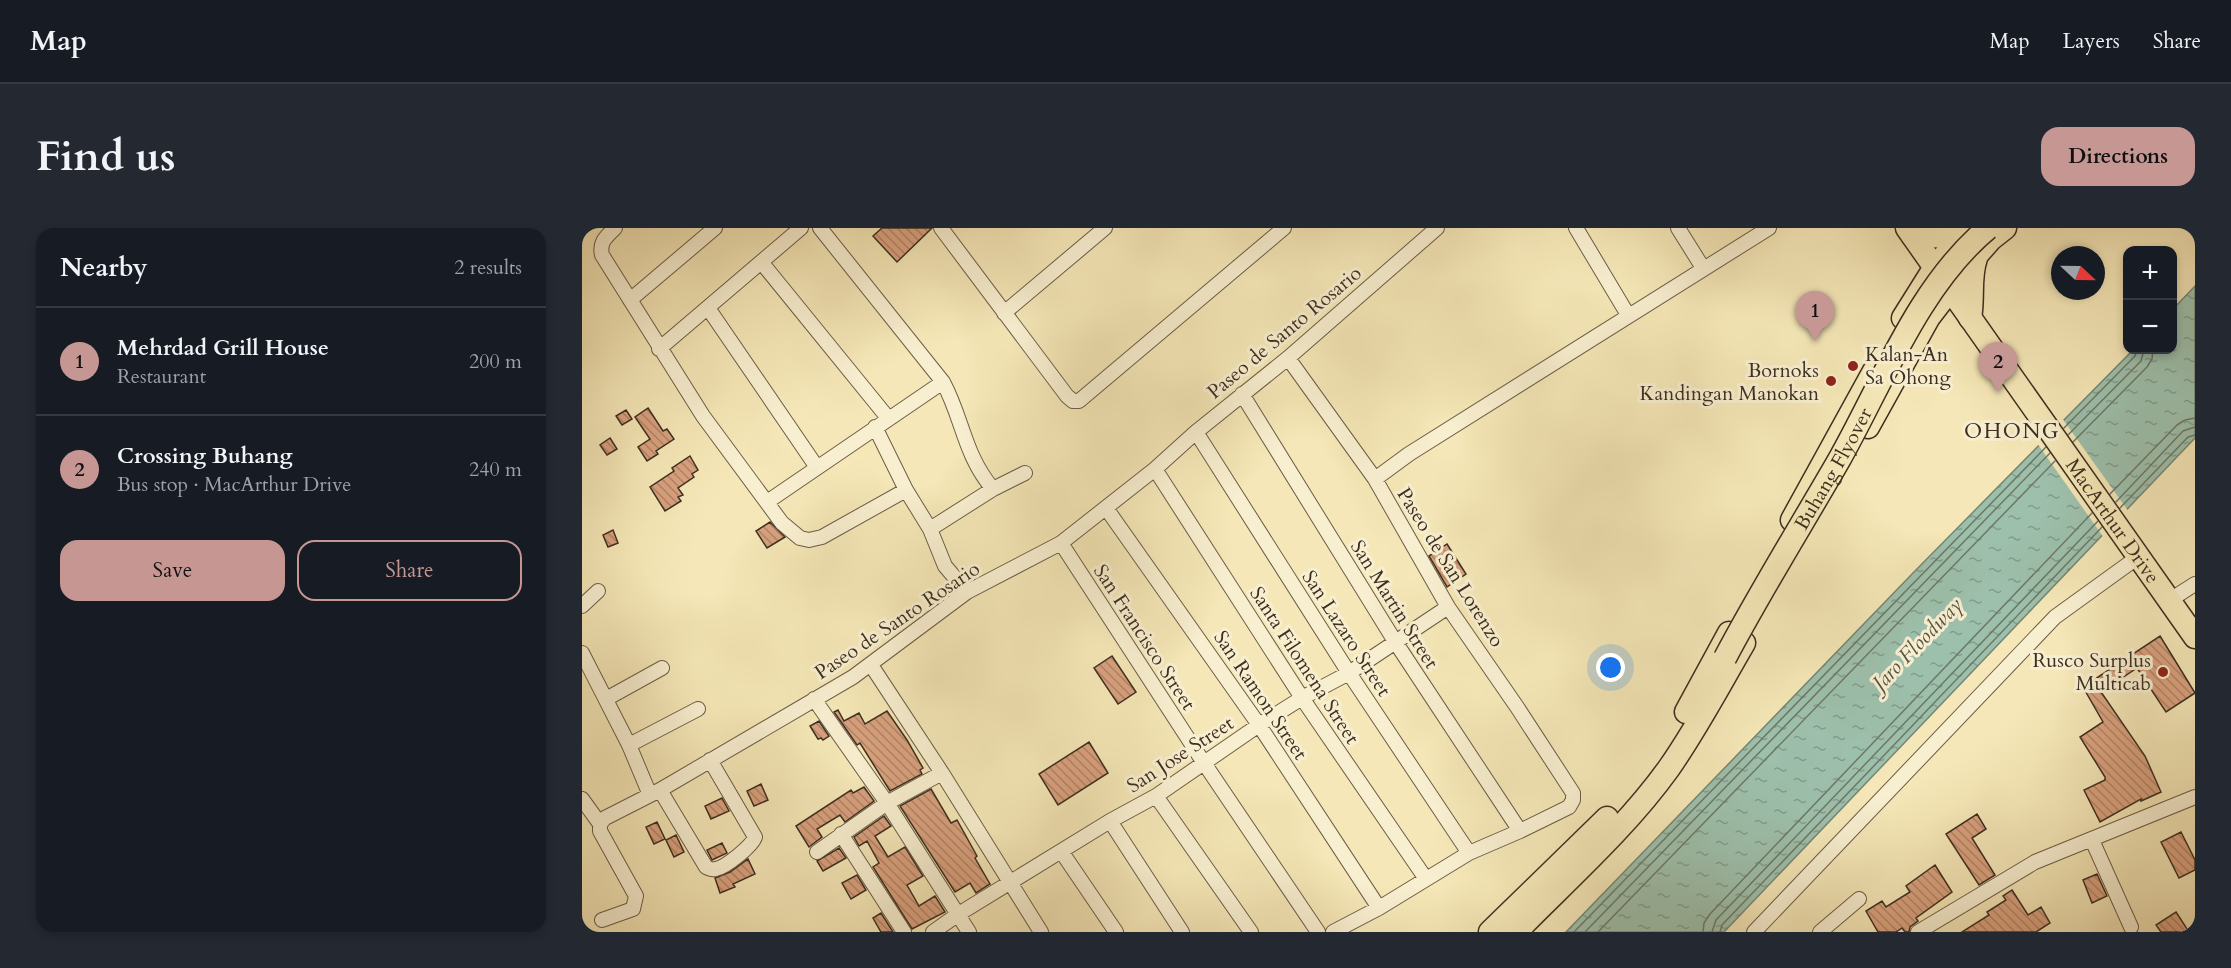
<!DOCTYPE html>
<html lang="en">
<head>
<meta charset="utf-8">
<style>
  body { margin:0; font-family:Cardo,serif; background:#242831; color:#f1f3f6 }
  .controls { position:absolute; right:18px; top:18px; display:grid; overflow:hidden; border-radius:12px; box-shadow:0 3px 9px #0003 }
  .controls button { width:54px; height:54px; display:grid; place-items:center; padding:0; border:0; border-bottom:2px solid #363941; background:#171b24; color:#f1f3f6; font:30px sans-serif }
  .compass { position:absolute; left:1469px; top:18px; width:54px; height:54px; border-radius:50%; background:#171b24; box-shadow:0 3px 9px #0003; rotate:112deg }
  .you { position:absolute; left:1029px; top:440px; width:21px; height:21px; margin:-15px; border:4px solid #fff; border-radius:50%; background:#1a73e8; box-shadow:0 0 0 9px #1a73e833 }
  .badge { display:grid; place-items:center; width:39px; height:39px; border-radius:50%; background:#c59692; color:#111; font-size:20px; font-weight:700 }
  .pin { position:absolute; translate:-50% -50px; filter:drop-shadow(0 2px 3px #0008) }
  .pin::after { content:''; position:absolute; top:32px; width:21px; height:18px; background:inherit; clip-path:polygon(0 0,100% 0,50% 100%) }
  .list { margin:0; padding:0; list-style:none }
  h2 { display:flex; justify-content:space-between; align-items:center; height:78px; margin:0; padding:0 24px; font-size:26px }
  h2 small { font-size:20px; font-weight:400; color:#9ea1a6 }
  .list li { display:grid; grid-template-columns:39px 1fr auto; gap:18px; align-items:center; box-sizing:border-box; height:108px; padding:0 24px; border-top:2px solid #363941 }
  .list b { display:block; font-size:22px; white-space:nowrap }
  .list p { margin:0; font-size:20px; white-space:nowrap; color:#9ea1a6 }
  .list em { font-size:20px; font-style:normal; color:#9ea1a6 }
  .actions { display:flex; gap:12px; padding:18px 24px }
  .actions a { flex:1; padding:14px 0; border:2px solid #c59692; border-radius:18px; text-align:center; font-size:21px; color:#c59692 }
  .actions .main { background:#c59692; color:#111 }
  .map { position:relative; flex:none; width:1613px; height:704px; overflow:hidden; border-radius:18px }
  header { display:flex; align-items:center; gap:36px; box-sizing:border-box; height:84px; padding:0 30px; background:#171b24; border-bottom:2px solid #363941 }
  header strong { font-size:28px }
  nav { display:flex; gap:33px; margin-inline-start:auto; font-size:21px }
  .intro { display:flex; align-items:center; justify-content:space-between; box-sizing:border-box; height:144px; padding:0 36px }
  h1 { margin:0; font-size:42px }
  .button { padding:15px 27px; border-radius:18px; background:#c59692; color:#111; font-size:21px; font-weight:700 }
  main { display:flex; gap:36px; padding:0 36px }
  aside { flex:1; background:#171b24; border-radius:18px; box-shadow:0 3px 9px #0003 }
  .map>svg:first-child { display:block }
  .water { fill:url(#water-ripples); stroke:#778674; stroke-width:1.5 }
  .pier { fill:#f5e7b7 }
  .lines { fill:none; stroke-linecap:round; stroke-linejoin:round }
  .shore { stroke:#6d7866; stroke-width:1.5 }
  .building { fill:url(#building-back-hatch); stroke:#3d2f21; stroke-width:1.5 }
  .street-casing { stroke:#6b5d46; stroke-width:16 }
  .primary-casing { stroke:#3d2f21; stroke-width:25 }
  .street { stroke:#f8efd0; stroke-width:14 }
  .primary { stroke:#f5e7b7; stroke-width:22 }
  .primary-bridge-casing { stroke:#3d2f21; stroke-width:25; stroke-linecap:butt }
  .primary-bridge { stroke:#f5e7b7; stroke-width:22 }
  .poi-dot { fill:#8f2418; stroke:#f8efd0; stroke-width:2 }
  .labels { text-anchor:middle; stroke-width:6; stroke-linejoin:round; paint-order:stroke }
  .street-label { font-size:20px; fill:#3d2f21; stroke:#f8efd0 }
  .poi-label { font-size:20px; fill:#3d2f21; stroke:#f8efd0; text-anchor:end }
  .neighbourhood-label { font-size:21px; letter-spacing:1.5px; fill:#3d2f21; stroke:#f8efd0 }
  .water-label { font-size:21px; font-style:italic; fill:#555344; stroke:#f8efd0 }
</style>
</head>
<body>
<header>
<strong>Map</strong>
<nav><a>Map</a><a>Layers</a><a>Share</a></nav>
</header>
<div class="intro"><h1>Find us</h1><a class="button">Directions</a></div>
<main>
<aside>
<h2>Nearby<small>2 results</small></h2>
<ul class="list">
<li><span class="badge">1</span><div><b>Mehrdad Grill House</b><p>Restaurant</p></div><em>200 m</em></li>
<li><span class="badge">2</span><div><b>Crossing Buhang</b><p>Bus stop · MacArthur Drive</p></div><em>240 m</em></li>
</ul>
<div class="actions"><a class="main">Save</a><a>Share</a></div>
</aside>
<div class="map">
<svg width="1613" height="704" viewBox="0 0 1613 704">
  <defs>
    <pattern id="water-ripples" width="26" height="14" patternUnits="userSpaceOnUse" patternTransform="scale(1.5)"><rect width="26" height="14" fill="#9dc0ac"/><path d="M2 4q2-2 4 0t4 0M15 11q2-2 4 0t4 0" fill="none" stroke="#819c8c"/></pattern>
    <pattern id="building-back-hatch" width="6" height="6" patternUnits="userSpaceOnUse" patternTransform="scale(1.5)"><rect width="6" height="6" fill="#d9a17e"/><path d="M-1 5l2 2M0 0l6 6M5-1l2 2" fill="none" stroke="#b18467"/></pattern>
  </defs>
  <rect width="100%" height="100%" fill="#f5e7b7"/>
  <filter id="stains"><feTurbulence type="fractalNoise" baseFrequency=".00333" numOctaves="4"/><feColorMatrix values="0 0 0 0 .2 0 0 0 0 .09 0 0 0 0 .02 0 0 0 .5 -.17"/></filter>
  <radialGradient id="worn" r=".72"><stop offset=".6" stop-color="#630" stop-opacity="0"/><stop offset="1" stop-color="#630" stop-opacity=".3"/></radialGradient>
  <!-- water -->
  <path class="water" d="M1613,58V210L1142,704H984L1331,345L1551,122H1590L1591,81Z"/>
  <!-- pier -->
  <path class="pier" d="M1480,190L1547,284L1522,310L1455,215Z"/>
  <g class="lines">
    <!-- shore -->
    <path class="shore" d="M1482,200L1553,128L1555,122
      M1486,207L1559,133L1562,122
      M1491,214L1565,139L1570,131L1571,122
      M1528,266L1595,197L1603,192L1613,190
      M1534,274L1601,203L1613,199
      M1538,280L1606,209L1613,207
      M992,704L1464,219
      M1003,704L1468,225
      M1016,704L1473,233
      M1121,704L1122,695L1128,686L1510,285
      M1130,704L1134,692L1516,293
      M1138,704L1140,697L1520,299"/>
  </g>
  <!-- building -->
  <path class="building" d="M300,0H350L315,34L291,8Z
    M66,180L81,203L85,201L92,211L74,223L76,226L65,233L56,219L68,211L53,189Z
    M44,182L50,191L40,197L34,188Z
    M28,210L35,221L25,227L18,217Z
    M108,228L116,242L110,246L112,249L96,260L101,267L96,269L99,273L83,283L68,259L92,243L90,240Z
    M188,294L203,309L185,320L174,303Z
    M31,302L36,315L26,319L21,307Z
    M865,316L884,346L865,359L847,328Z
    M1578,408L1613,465L1584,484L1555,440L1519,464L1563,528L1579,564L1559,573V571L1518,594L1502,562L1523,552V549L1498,509L1521,494L1501,459Z
    M530,428L554,464L536,476L512,440Z
    M256,482L262,493L277,485L283,496L305,483L325,512L341,540L338,542L340,546L308,563L278,515L275,517L252,484Z
    M237,493L247,508L241,512L239,510L236,511L228,498Z
    M507,514L526,545L476,577L457,546Z
    M179,556L186,572L172,578L165,563Z
    M282,559L292,573L263,594L258,587L235,601L240,609L227,619L214,598L269,562L271,565Z
    M349,561L369,595L375,592L395,628L393,630L408,656L394,665L388,655L373,664L318,578Z
    M140,570L147,583L129,591L123,578Z
    M1395,586L1404,601L1390,610L1413,647L1397,657L1364,606Z
    M302,588L309,598L293,608L306,629L323,619L341,648L325,657L337,678L353,668L363,684L330,701L291,639L297,635L285,613L277,618L272,609Z
    M75,594L83,611L72,616L64,599Z
    M1599,604L1613,632V642L1597,650L1579,614Z
    M94,607L102,624L92,629L84,612Z
    M140,615L145,625L130,632L125,622Z
    M257,620L264,630L241,643L235,633Z
    M166,631L173,646L151,656L153,659L138,665L133,650L148,644Z
    M1353,637L1370,664L1334,690L1336,693L1328,699L1327,704H1323L1320,700L1314,704H1296L1284,683L1300,673L1304,679L1328,664L1324,658Z
    M1515,646L1525,668L1510,675L1501,652Z
    M275,647L284,662L269,671L260,655Z
    M1430,662L1446,687L1459,679L1468,695L1454,704H1380L1407,687L1405,684L1424,672L1421,668Z
    M1594,684L1607,704H1579L1574,697Z
    M299,685L311,704H299L291,690Z"/>
  <g class="lines">
    <!-- street casing -->
    <g class="street-casing">
      <path id="street" d="M33,0C24,9 17,14 20,27L121,188L200,295L218,310L227,312L240,309L324,262
        M238,0L361,154C381,191 382,227 411,261L348,301
        M359,0L485,168L491,173H497L702,0
        M994,0L1046,87
        M1096,0L1121,40
        M180,35L306,190
        M48,72L133,0
        M126,80L234,238
        M422,85L523,0
        M77,121L219,0
        M706,130L793,251L866,379L935,479L991,565V572L987,579L938,603L887,625L797,680L751,704
        M660,166L814,415L938,603
        M293,199L324,262L348,301L363,338L385,364
        M614,204L767,445L887,625
        M573,241L720,470L844,651
        M793,251L827,226L1187,0
        M411,261L443,245
        M185,274L361,154
        M524,280L677,497L797,680
        M479,315L622,535L736,704
        M1588,372L1613,356
        M0,378L16,363
        M0,425L47,517L68,567
        M289,437L360,545L459,704
        M24,471L80,440
        M232,471L305,575L387,704
        M47,517L116,481
        M78,562L124,639C129,641 128,642 134,641C144,639 170,618 173,609L128,532
        M574,568L669,704
        M0,571L18,596
        M528,593L600,704
        M259,606L322,704
        M1510,612L1549,699
        M479,623L534,704
        M235,624L305,575L360,545
        M20,692L51,681L54,668L18,603V596L23,590L78,562L271,449L385,364L479,315L573,241L614,204L706,130L855,0
        M351,704L375,687L528,593L574,568L677,497L720,470L767,445L866,379
        M1172,704L1473,389L1556,329
        M1238,704L1277,671
        M1336,704L1453,634L1613,569"/>
    </g>
    <!-- primary casing -->
    <g class="primary-casing">
      <g id="primary">
        <path id="s1" d="M1325,0L1613,409"/>
        <path d="M1330,7L1366,9L1385,0"/>
        <path d="M1321,90L1353,39L1386,0"/>
        <path d="M1388,90C1392,68 1387,51 1394,30"/>
        <path d="M1286,199L1347,89L1394,28L1409,11L1423,0"/>
        <path d="M1210,292L1292,143"/>
        <path d="M1104,484L1147,405"/>
        <path d="M908,704L1025,590"/>
        <path d="M934,704C986,651 1044,600 1087,540C1115,500 1138,456 1162,415"/>
      </g>
    </g>
    <!-- street -->
    <use href="#street" class="street"/>
    <!-- primary -->
    <use href="#primary" class="primary"/>
    <!-- primary-bridge casing -->
    <g class="primary-bridge-casing">
      <g id="primary-bridge">
        <path id="s2" d="M1143,430C1179,362 1219,298 1257,232C1300,156 1337,57 1406,0"/>
      </g>
    </g>
    <!-- primary-bridge -->
    <use href="#primary-bridge" class="primary-bridge"/>
  </g>
  <!-- markers -->
  <g class="poi-dot">
    <circle cx="1271" cy="138" r="6"/>
    <circle cx="1249" cy="153" r="6"/>
    <circle cx="1581" cy="444" r="6"/>
  </g>
  <g class="labels">
    <!-- street labels -->
    <g class="street-label">
      <text transform="translate(702 104) rotate(-40)" y="7">Paseo de Santo Rosario</text>
      <text dy="7" stroke="none"><textPath href="#s2" startOffset="218">Buhang Flyover</textPath></text>
      <text dy="7" stroke="none"><textPath href="#s1" startOffset="358">MacArthur Drive</textPath></text>
      <text transform="translate(869 339) rotate(58)" y="7">Paseo de San Lorenzo</text>
      <text transform="translate(813 376) rotate(58)" y="7">San Martin Street</text>
      <text transform="translate(315 392) rotate(-34)" y="7">Paseo de Santo Rosario</text>
      <text transform="translate(765 405) rotate(57)" y="7">San Lazaro Street</text>
      <text transform="translate(563 409) rotate(57)" y="7">San Francisco Street</text>
      <text transform="translate(723 437) rotate(57)" y="7">Santa Filomena Street</text>
      <text transform="translate(679 467) rotate(56)" y="7">San Ramon Street</text>
      <text transform="translate(598 526) rotate(-33)" y="7">San Jose Street</text>
    </g>
    <!-- poi labels -->
    <g class="poi-label">
      <text x="1283" y="133" text-anchor="start">Kalan-An<tspan x="1283" dy="23">Sa Ohong</tspan></text>
      <text x="1237" y="149">Bornoks<tspan x="1237" dy="23">Kandingan Manokan</tspan></text>
      <text x="1569" y="439">Rusco Surplus<tspan x="1569" dy="23">Multicab</tspan></text>
    </g>
    <!-- neighbourhood labels -->
    <g class="neighbourhood-label">
      <text x="1430" y="210">OHONG</text>
    </g>
    <!-- water labels -->
    <g class="water-label">
      <text transform="translate(1335 416) rotate(-46)" y="7">Jaro Floodway</text>
    </g>
  </g>
  <rect width="100%" height="100%" filter="url(#stains)"/>
  <rect width="100%" height="100%" fill="url(#worn)"/>
</svg>
<div class="controls">
<button>+</button>
<button>−</button>
</div>
<svg class="compass" viewBox="-18 -18 36 36"><path d="M0-13l5 13h-10z" fill="#e53935"/><path d="M0 13l5-13h-10z" fill="#9ea1a6"/></svg>
<div class="you"></div>
<div class="pin badge" style="left:1233px;top:113px">1</div>
<div class="pin badge" style="left:1416px;top:164px">2</div>
</div>
</main>
</body>
</html>
